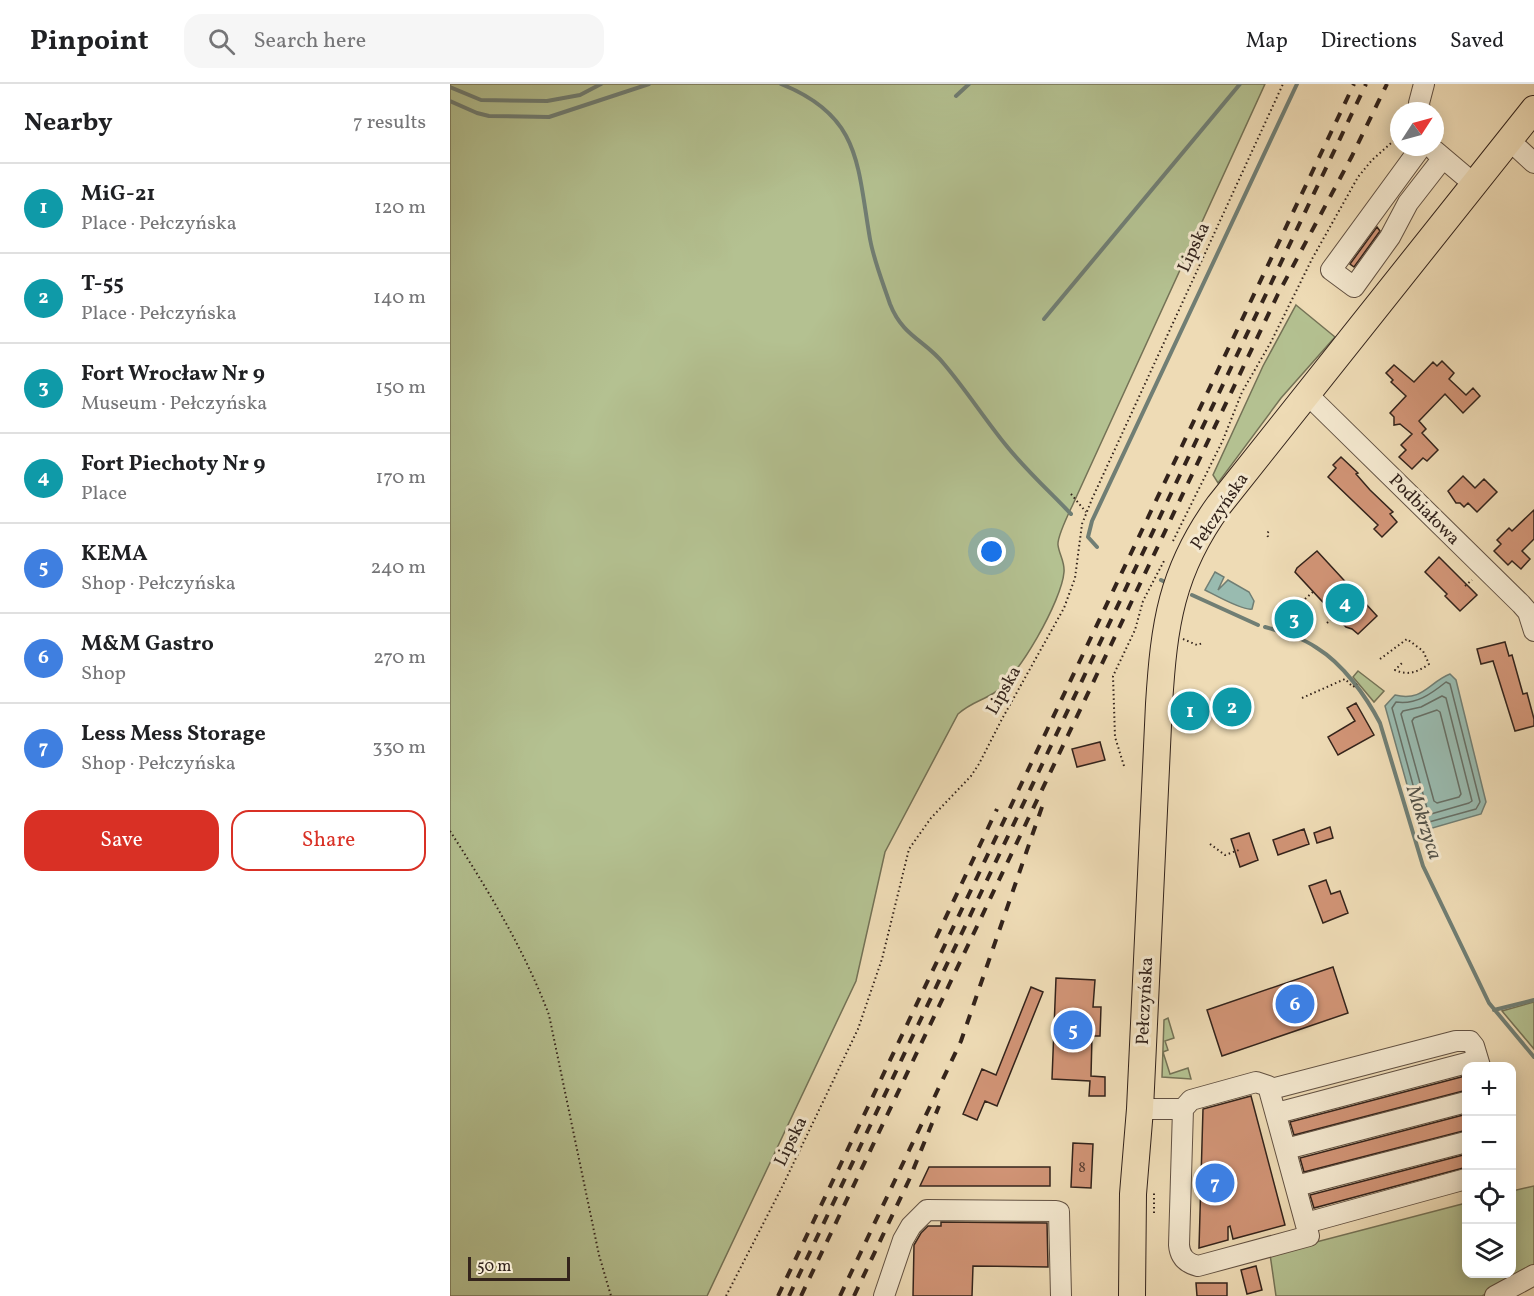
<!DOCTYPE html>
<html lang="en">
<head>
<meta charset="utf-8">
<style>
  body { margin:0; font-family:Vollkorn,serif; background:#f6f6f6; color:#202124 }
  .controls { position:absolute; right:18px; bottom:18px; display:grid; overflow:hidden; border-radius:12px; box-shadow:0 3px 15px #0003 }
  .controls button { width:54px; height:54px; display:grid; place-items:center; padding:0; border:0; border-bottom:2px solid #e0e0e0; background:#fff; color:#202124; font:30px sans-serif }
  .compass { position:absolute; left:940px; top:18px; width:54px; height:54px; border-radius:50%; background:#fff; box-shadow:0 3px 15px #0003; rotate:54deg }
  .scale { position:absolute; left:18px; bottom:15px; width:102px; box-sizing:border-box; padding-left:6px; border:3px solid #33231b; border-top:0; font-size:16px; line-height:21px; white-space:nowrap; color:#33231b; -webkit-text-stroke:4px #f4e8cf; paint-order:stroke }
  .you { position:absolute; left:542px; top:468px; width:21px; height:21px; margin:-15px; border:4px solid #fff; border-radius:50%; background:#1a73e8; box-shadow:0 0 0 9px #1a73e833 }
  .badge { display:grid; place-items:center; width:39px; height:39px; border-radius:50%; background:#d93025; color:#fff; font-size:20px; font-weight:700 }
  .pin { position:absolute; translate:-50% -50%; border:3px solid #fff; box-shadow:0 2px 6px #0006 }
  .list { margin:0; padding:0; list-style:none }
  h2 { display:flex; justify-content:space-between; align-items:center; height:78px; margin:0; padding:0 24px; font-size:26px }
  h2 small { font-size:20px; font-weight:400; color:#757577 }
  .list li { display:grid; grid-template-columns:39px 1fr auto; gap:18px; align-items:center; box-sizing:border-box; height:90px; padding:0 24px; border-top:2px solid #e0e0e0 }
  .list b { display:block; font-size:22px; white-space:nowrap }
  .list p { margin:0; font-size:20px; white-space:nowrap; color:#757577 }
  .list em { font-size:20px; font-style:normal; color:#757577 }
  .actions { display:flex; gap:12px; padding:18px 24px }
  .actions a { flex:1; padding:14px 0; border:2px solid #d93025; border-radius:18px; text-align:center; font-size:21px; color:#d93025 }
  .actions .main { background:#d93025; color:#fff }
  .icon { flex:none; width:33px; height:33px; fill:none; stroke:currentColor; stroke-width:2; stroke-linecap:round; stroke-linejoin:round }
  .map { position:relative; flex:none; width:1084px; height:1212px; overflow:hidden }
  header { display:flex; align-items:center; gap:36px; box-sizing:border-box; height:84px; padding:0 30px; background:#fff; border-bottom:2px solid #e0e0e0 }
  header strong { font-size:28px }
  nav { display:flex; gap:33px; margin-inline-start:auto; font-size:21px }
  .search { width:420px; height:54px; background:#f6f6f6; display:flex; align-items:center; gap:15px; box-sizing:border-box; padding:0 21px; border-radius:18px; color:#757577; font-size:22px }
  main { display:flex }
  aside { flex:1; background:#fff }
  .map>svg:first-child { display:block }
  .green { fill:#b4c191; stroke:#747256; stroke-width:1.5 }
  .water { fill:#99bbb0; stroke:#707e74; stroke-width:1.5 }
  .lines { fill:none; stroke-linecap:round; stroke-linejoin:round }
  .shore { stroke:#666f66; stroke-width:1.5 }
  .stream { stroke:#707e74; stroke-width:4 }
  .building { fill:#d19476; stroke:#33231b; stroke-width:1.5 }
  .minor-casing { stroke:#625142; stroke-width:22 }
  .major-casing { stroke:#33231b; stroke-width:28 }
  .path { stroke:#33231b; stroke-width:2; stroke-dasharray:1.5 3; stroke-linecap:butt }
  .minor { stroke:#f4e8cf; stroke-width:20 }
  .major { stroke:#eedbb5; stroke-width:26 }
  .rail { stroke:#33231b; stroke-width:4; stroke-dasharray:10 10; stroke-linecap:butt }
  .labels { text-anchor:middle; stroke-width:6; stroke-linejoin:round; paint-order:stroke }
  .number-label { font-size:15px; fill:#5a3f32 }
  .street-label { font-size:18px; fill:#33231b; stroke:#f4e8cf }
  .water-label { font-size:20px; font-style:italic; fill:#525148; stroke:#f4e8cf }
</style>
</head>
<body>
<header>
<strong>Pinpoint</strong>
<div class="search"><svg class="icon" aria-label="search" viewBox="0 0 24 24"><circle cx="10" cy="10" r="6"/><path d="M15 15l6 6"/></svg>Search here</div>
<nav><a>Map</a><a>Directions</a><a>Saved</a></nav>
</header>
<main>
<aside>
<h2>Nearby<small>7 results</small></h2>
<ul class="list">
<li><span class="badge" style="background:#0f9aa8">1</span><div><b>MiG-21</b><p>Place · Pełczyńska</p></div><em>120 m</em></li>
<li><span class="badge" style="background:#0f9aa8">2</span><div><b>T-55</b><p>Place · Pełczyńska</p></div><em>140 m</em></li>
<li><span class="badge" style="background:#0f9aa8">3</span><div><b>Fort Wrocław Nr 9</b><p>Museum · Pełczyńska</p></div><em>150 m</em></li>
<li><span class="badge" style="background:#0f9aa8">4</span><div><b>Fort Piechoty Nr 9</b><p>Place</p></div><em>170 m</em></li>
<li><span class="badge" style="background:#3f7fe0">5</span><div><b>KEMA</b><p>Shop · Pełczyńska</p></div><em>240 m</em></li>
<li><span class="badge" style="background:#3f7fe0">6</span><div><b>M&amp;M Gastro</b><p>Shop</p></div><em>270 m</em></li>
<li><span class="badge" style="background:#3f7fe0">7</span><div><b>Less Mess Storage</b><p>Shop · Pełczyńska</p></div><em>330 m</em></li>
</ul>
<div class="actions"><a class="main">Save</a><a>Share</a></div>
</aside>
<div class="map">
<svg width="1084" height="1212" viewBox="0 0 1084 1212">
  <rect width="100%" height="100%" fill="#eedbb5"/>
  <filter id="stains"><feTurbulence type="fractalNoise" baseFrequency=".00333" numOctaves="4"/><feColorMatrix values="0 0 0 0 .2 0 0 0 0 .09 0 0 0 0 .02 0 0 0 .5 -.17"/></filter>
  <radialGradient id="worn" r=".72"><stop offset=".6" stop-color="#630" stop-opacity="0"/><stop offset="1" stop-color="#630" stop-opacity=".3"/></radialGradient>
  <!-- green -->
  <path class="green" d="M0,0H815L624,418C620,427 607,452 608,461C609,470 615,478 614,488C612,516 568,594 544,609C531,617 520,619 508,630L435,768L406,897L257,1212H0Z
    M846,221L885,253L831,314L768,399L763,391L813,282Z
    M908,587L934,607L924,618L903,593Z
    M1084,918V965L1052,927Z
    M718,934L724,954L715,957L718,966L713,968L720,990L738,984L741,995L712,993L714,936Z
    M1084,1102V1184L1032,1212H826L820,1170L1016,1119V1190H1062V1107Z"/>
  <!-- water -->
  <path class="water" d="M765,488L774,493L768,506L778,496L799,508L804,517L802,525C793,527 765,511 755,506Z
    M1000,590L1006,596L1036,718L1031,730L979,745L968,740L935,622L945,611C973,618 979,598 1000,590Z"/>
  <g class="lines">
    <!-- shore -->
    <path class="shore" d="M996,598L1000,600L1030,718L1026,725L979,738L972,734L942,624L946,618C966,621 981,610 996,598Z
      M992,612L996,614L1022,717L1019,719L981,730L978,728L951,630L953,627L971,623Z
      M987,626L990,628L1011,710L1009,713L987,719L984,717L962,637L964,634Z"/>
    <!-- stream -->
    <path class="stream" d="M331,0C411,32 407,80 420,155C424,177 433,199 440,220C453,253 475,256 494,280C516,306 534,334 555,360C575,385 599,407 621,430
      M0,3L31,16L97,17L130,11L151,0
      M506,12L519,0
      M0,17L27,29L39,32L99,33L199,0
      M594,235L790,0
      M647,463L638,453L642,437L847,0
      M711,496L715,498
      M742,511L808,541
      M815,543C833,548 851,553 867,564C893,580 916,612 930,639L973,782L1039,919L1084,973
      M1044,926L1084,916"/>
  </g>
  <!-- building -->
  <path class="building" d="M927,143L930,147L904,183L900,180Z
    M992,277L1004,289L999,295L1016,311L1023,304L1030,312L1013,329L995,310L969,337L976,345L972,349L988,366L977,377L973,374L962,385L949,373L956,366L951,361L962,350L950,340L944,341V333L940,329L956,312L941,298L943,296L936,289L944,281L964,298L983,278L987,282Z
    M891,373L908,389L906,390L920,406L943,428L940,430L947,438L932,453L924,445L928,441L878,393L886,384L883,381Z
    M1013,392L1025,404L1034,395L1047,408L1027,428L1018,419L1014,423L1010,419H1006L998,407Z
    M1084,426V455L1072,467L1080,475L1071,485L1062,477L1058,481L1044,467L1051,460L1047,456L1059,444L1062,447Z
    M867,467L927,532L908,550L902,545L896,543L845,488L847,484Z
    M989,473L1027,511L1010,527L995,512L997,510L975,488Z
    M1055,558L1059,572L1062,571L1073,610L1077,609L1084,635V642L1065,647L1043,577L1031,580L1027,565Z
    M906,619L924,651L888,671L878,653L905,637L897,624Z
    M650,658L655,676L627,683L622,665Z
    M880,743L883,754L867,759L864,749Z
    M854,745L859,760L828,771L823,756Z
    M799,749L808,776L790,783L781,755Z
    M876,796L881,810L890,807L898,829L873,839L859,802Z
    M883,883L898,929L772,972L757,926Z
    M606,894L645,896L643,923H651L650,952H642L641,992L655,993V1012H639L640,997L602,995Z
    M581,903L593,908L547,1022L535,1017L527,1036L513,1030L532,985L546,991Z
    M1015,992L1017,1006L844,1051L840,1038Z
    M801,1012L835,1141L783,1155L780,1142L778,1143V1156L749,1164L753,1025Z
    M1017,1030V1046L854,1088L850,1074Z
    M623,1059L643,1060L641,1104L621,1103Z
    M1017,1070V1083L864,1124L860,1111Z
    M479,1083H600V1102H470Z
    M491,1138L597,1139L598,1183L523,1182L522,1212H463L464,1161L471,1149L478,1142H491Z
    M806,1182L812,1206L797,1210L791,1186Z
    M746,1199H777V1212H747Z"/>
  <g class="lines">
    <!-- minor casing -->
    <g class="minor-casing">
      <path id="minor" d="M970,27L969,19L974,0
        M1059,56L1084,79
        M971,63L881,186L904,203L940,153L958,119L993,74
        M985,67L1024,100
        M857,310L1071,520L1078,528L1084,547
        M821,1005L1006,957H1020L1024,962L1030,982
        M690,1025H733L729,1161C730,1173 736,1179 748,1182L859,1152L818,1002L806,998L741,1016L733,1025
        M827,1029L1028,976
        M836,1065L1016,1018
        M846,1102L1016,1058
        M856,1139L1016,1095
        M434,1212L453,1156L461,1142L477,1126L606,1127L609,1128L611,1212
        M1045,1212L1084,1191"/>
    </g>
    <!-- major casing -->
    <g class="major-casing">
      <path id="major" d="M682,1212L683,1110L690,1025L709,620C714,541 721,487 769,421L1084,25"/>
    </g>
    <!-- path -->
    <path class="path" d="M621,410L636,428
      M818,453L817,450L820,445
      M723,457L773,356L792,308L821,258L862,175L908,93L922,76L949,52
      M1015,502L1022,496
      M855,515L863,508
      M877,539L885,531
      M733,555L747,561L753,559
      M930,575L957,555L973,567L979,580C968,588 958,592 945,586L952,579
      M852,614L895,595L903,603L907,600
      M674,682L665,653L663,592L685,546L693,517L715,475
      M0,747C38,806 74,865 99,931L149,1171L161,1212
      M760,760L775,771L789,766
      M746,1104L761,1101
      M704,1129V1107
      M276,1212L333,1101L408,945L432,875L459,765L481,734L521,692L529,680L552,635L614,524L625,494L632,440L642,415L833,0"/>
    <!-- minor -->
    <use href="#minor" class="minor"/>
    <!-- major -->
    <use href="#major" class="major"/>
    <!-- rail -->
    <path class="rail" d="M486,854L547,725
      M328,1212L904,0
      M339,1212L916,0
      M351,1212L828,210L902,72L937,0
      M390,1212L511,957L593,720
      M404,1212L459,1096L489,1022"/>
  </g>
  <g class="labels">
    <!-- number labels -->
    <g class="number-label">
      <text x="632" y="1088">8</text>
    </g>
    <!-- street labels -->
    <g class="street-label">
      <text transform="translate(743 163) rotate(-65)" y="6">Lipska</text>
      <text transform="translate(975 425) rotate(45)" y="6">Podbiałowa</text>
      <text transform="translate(769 427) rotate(-56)" y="6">Pełczyńska</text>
      <text transform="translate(553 606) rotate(-61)" y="6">Lipska</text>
      <text transform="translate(694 917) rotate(-87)" y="6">Pełczyńska</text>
      <text transform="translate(340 1057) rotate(-64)" y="6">Lipska</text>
    </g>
    <!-- water labels -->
    <g class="water-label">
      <text transform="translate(975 738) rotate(72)" y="7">Mokrzyca</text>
    </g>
  </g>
  <rect width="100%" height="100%" filter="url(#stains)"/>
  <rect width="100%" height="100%" fill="url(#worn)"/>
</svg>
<div class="controls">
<button>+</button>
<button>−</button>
<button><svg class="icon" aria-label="locate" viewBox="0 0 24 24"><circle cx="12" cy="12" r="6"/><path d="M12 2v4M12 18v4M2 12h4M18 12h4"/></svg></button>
<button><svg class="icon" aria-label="layers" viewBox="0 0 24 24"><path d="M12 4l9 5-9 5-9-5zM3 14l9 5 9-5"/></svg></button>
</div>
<svg class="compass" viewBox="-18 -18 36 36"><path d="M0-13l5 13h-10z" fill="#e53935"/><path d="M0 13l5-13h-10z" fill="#757577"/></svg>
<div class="scale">50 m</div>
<div class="you"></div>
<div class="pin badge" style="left:740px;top:627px;background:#0f9aa8">1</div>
<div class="pin badge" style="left:782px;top:623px;background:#0f9aa8">2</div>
<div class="pin badge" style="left:844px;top:535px;background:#0f9aa8">3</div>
<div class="pin badge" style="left:895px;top:519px;background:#0f9aa8">4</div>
<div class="pin badge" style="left:623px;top:946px;background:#3f7fe0">5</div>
<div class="pin badge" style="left:845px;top:920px;background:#3f7fe0">6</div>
<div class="pin badge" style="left:765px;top:1099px;background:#3f7fe0">7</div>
</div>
</main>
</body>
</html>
